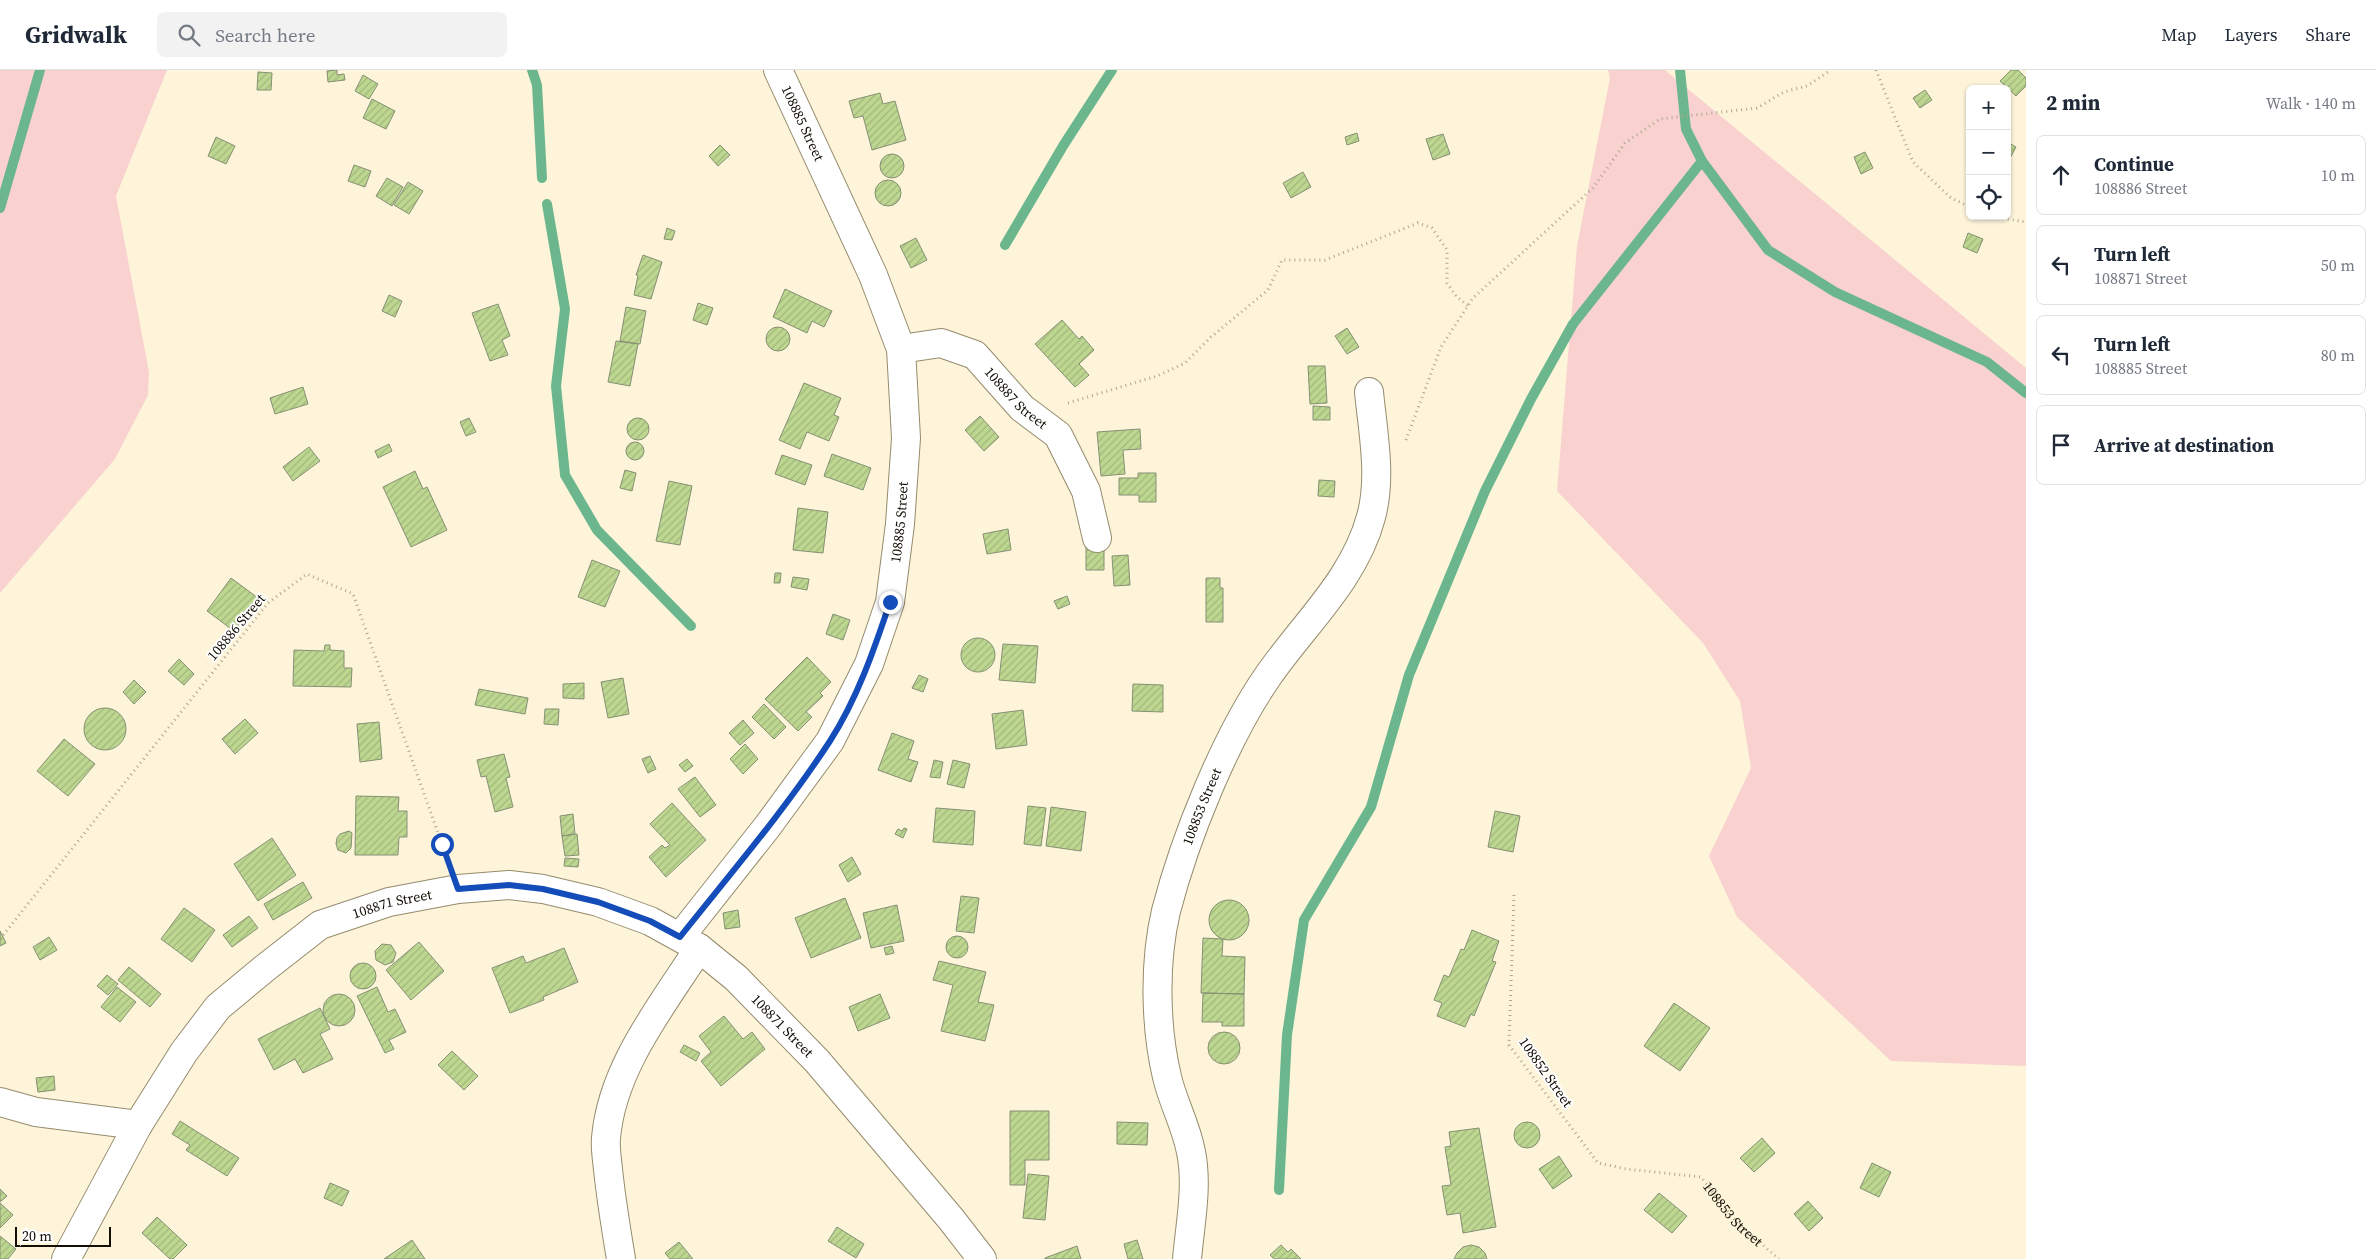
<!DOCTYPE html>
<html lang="en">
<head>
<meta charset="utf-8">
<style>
  body { margin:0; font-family:"Source Serif 4",serif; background:#f2f2f3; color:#1f2937 }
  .controls { position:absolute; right:15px; top:15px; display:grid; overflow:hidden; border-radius:8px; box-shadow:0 1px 4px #0004 }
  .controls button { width:45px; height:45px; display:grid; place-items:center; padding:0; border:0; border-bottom:1px solid #e0e1e3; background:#fff; color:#1f2937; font:25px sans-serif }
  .scale { position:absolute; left:15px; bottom:12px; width:96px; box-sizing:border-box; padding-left:5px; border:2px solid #120e04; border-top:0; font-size:14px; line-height:18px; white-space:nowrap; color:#120e04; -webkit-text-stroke:4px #fff; paint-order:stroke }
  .stop { position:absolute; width:15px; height:15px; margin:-11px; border:4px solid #144db9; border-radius:50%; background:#fff }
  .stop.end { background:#144db9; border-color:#fff; box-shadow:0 1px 5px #0008 }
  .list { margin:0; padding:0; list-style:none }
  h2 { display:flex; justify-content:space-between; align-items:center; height:65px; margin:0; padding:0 20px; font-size:21px }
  h2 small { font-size:16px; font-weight:400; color:#747a83 }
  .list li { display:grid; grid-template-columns:32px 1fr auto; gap:15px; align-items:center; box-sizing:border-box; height:80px; margin:0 10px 10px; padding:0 10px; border:1px solid #e0e1e3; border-radius:8px }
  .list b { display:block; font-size:19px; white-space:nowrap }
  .list p { margin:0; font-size:16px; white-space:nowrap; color:#747a83 }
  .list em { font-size:16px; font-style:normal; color:#747a83 }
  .icon { flex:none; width:28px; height:28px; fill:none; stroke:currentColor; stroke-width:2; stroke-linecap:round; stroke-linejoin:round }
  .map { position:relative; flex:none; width:2026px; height:1189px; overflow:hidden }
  header { display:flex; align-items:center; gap:30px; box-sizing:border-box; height:70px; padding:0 25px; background:#fff; border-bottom:1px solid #e0e1e3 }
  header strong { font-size:24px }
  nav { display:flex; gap:28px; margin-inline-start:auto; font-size:18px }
  .search { width:350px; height:45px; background:#f2f2f3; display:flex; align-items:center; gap:12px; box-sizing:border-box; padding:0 18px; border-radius:8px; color:#747a83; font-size:19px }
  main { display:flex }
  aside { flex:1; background:#fff }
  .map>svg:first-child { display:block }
  .grass { fill:#f9d2d0 }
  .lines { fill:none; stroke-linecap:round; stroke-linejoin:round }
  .stream { stroke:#6cb68e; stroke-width:10 }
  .building { fill:url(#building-hatch); stroke:#859073 }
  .minor-casing { stroke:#958b6d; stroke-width:30 }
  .path { stroke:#afa793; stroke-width:3; stroke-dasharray:1 4; stroke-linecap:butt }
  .minor { stroke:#fff; stroke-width:28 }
  .route { stroke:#144db9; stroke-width:6 }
  .labels { text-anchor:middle; stroke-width:4; stroke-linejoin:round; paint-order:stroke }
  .street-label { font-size:14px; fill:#120e04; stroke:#fff }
</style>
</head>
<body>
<header>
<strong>Gridwalk</strong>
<div class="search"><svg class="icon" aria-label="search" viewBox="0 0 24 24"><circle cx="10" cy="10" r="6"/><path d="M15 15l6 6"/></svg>Search here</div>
<nav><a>Map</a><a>Layers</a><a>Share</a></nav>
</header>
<main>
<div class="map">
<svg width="2026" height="1189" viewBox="0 0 2026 1189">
  <defs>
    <pattern id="building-hatch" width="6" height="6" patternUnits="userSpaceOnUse" patternTransform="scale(1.25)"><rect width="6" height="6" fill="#bdd791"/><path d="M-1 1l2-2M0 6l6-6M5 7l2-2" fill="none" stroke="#a1b77b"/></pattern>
  </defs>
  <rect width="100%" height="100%" fill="#fdf4da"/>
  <!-- grass -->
  <path class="grass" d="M0,0H167L116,126L149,302L148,325L115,389L0,523Z
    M1608,0H1665L2026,298V996L1891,991L1737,847L1709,786L1751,698L1740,631L1703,573L1557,421L1577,176L1610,8Z"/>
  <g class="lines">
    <!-- stream -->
    <path class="stream" d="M532,0L537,15L542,108
      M1680,0L1686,59L1702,91L1768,180L1835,222L1987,292L2026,323
      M547,134L565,239L556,316L565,405L597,460L691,556
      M0,138L40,0
      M1005,175L1063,76L1112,0
      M1279,1120L1287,965L1304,850L1371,737L1409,605L1485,421L1531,329L1573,254L1702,91"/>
  </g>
  <!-- building -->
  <path class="building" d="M337,0V5L344,4L345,10L328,12L327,1Z
    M2011,0H2018L2026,8V16L2016,26L2000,11Z
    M258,2L272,3L271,20H257Z
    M363,5L378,14L369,29L355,21Z
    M1925,20L1932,30L1920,38L1913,28Z
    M880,23L883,34L895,31L906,70L872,80L863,46L854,48L849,31Z
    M372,29L395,41L386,59L363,48Z
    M1357,63L1359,71L1347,75L1345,67Z
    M1443,64L1450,84L1433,90L1426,69Z
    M216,67L235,76L226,94L208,86Z
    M2007,72L2016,77L2008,92L2007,91Z
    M720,75L730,85L718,96L709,86Z
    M1865,82L1873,98L1861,104L1854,87Z
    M880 96a12 12 0 1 1 24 0a12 12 0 1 1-24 0Z
    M354,95L371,101L365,117L348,111Z
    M1303,102L1311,117L1291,128L1283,113Z
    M387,108L403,117L392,136L376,126Z
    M875 123a13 13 0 1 1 26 0a13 13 0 1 1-26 0Z
    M408,112L423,121L409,144L394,135Z
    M667,158L675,161L672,170L664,169Z
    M1968,163L1983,169L1977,183L1963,177Z
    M916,168L927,190L911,198L900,176Z
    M643,185L662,192L651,229L634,225L638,205H636Z
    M785,219L832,241L824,257L812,251L807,263L773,247Z
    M389,225L402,231L395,247L382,241Z
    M698,233L713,238L707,255L693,250Z
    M498,234L510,266L502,270L508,285L490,291L472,243Z
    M626,237L646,241L640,274L620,271Z
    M1062,250L1079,269L1082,266L1094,280L1079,294L1089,305L1075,317L1035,274Z
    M766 269a12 12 0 1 1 24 0a12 12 0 1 1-24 0Z
    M1347,258L1359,277L1347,284L1335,266Z
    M616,271L638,274L630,316L608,312Z
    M1308,296H1325L1327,333L1310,334Z
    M804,313L841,328L834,345L839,347L829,371L807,362L800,379L779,370Z
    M303,317L308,334L275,344L270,328Z
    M1313,336L1330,337V350H1313Z
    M980,346L999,367L984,381L965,360Z
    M627 359a11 11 0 1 1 22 0a11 11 0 1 1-22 0Z
    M469,348L476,362L466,366L460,352Z
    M1140,359L1141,379L1123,380L1125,404L1101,406L1097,362Z
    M626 381a9 9 0 1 1 18 0a9 9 0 1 1-18 0Z
    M389,374L392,381L378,388L375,381Z
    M309,377L320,391L293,411L283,397Z
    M832,384L871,398L863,420L824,406Z
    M782,385L812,395L805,415L775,404Z
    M625,400L636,403L632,421L620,418Z
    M415,401L423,419L427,417L447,460L411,477L383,417Z
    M1138,403H1156V432H1139V425H1119V408H1138Z
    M1319,410L1335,411L1334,427L1318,426Z
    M669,411L692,416L680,475L656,471Z
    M798,438L828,442L823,483L793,480Z
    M1008,459L1011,480L987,484L983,464Z
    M1086,473H1104V500H1086Z
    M1128,485L1130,515L1114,516L1112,486Z
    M592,490L620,501L605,537L578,527Z
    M775,503H781L780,513H774Z
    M793,507L809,509L807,520L791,517Z
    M231,508L258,528L234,561L207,541Z
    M1206,508H1220V518H1223V552H1206Z
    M1067,526L1070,534L1058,539L1054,531Z
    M833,544L850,550L843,570L826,564Z
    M961 585a17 17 0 1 1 34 0a17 17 0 1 1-34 0Z
    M1003,574L1038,576L1035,613L999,610Z
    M325,575H330V580L344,581V598H352L351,617L293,616L294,580L324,581Z
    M807,587L831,612L820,623L823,626L806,642L812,647L798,661L765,629Z
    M179,589L194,604L184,615L168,601Z
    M919,605L928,609L923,622L912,618Z
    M623,608L629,644L608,648L601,612Z
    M134,610L146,622L134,634L123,622Z
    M584,613V629L563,628V614Z
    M1133,614L1163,615V642L1132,641Z
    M479,619L528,628L525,644L475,635Z
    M764,634L786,657L774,669L752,647Z
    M84 659a21 21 0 1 1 42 0a21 21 0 1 1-42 0Z
    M545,639H559L558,655L544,654Z
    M1023,640L1027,675L996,679L992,644Z
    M245,649L258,663L235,684L222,669Z
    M743,650L754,663L740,675L729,663Z
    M379,652L382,689L360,692L357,654Z
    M892,663L914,671L908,689L918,692L911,712L878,700Z
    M64,669L95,694L68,726L37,701Z
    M745,674L758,689L743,704L730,689Z
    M504,684L510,707L506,708L513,737L495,742L486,706L481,707L477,690Z
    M650,686L656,699L648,703L642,689Z
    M687,689L693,696L685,702L679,695Z
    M934,690L943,692L940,708L930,707Z
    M953,690L970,694L964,718L947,714Z
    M695,707L716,735L700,747L678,719Z
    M356,726L399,727L398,741H407V767H399L398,785H355Z
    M672,733L706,770L666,807L649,787L662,775L665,778L670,775L650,754Z
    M1028,736L1046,738L1041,776L1024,774Z
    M1051,737L1086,742L1081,781L1046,776Z
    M936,738L975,741L973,775L933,772Z
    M1495,741L1520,746L1513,782L1488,777Z
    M573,744L575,764L562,766L560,746Z
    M904,758L907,759L903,768L895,764L898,759L902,761Z
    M349,761L352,763L351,778L346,783L338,780L336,774L337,768L340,764Z
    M577,764L579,785L565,786L562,766Z
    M272,768L296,805L258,831L234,794Z
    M852,787L861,804L848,812L839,795Z
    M565,788L579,789L578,797L564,796Z
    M303,812L312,828L273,850L264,834Z
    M961,826L979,828L974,863L956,861Z
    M845,828L861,868L811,888L795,848Z
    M1209 850a20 20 0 1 1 40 0a20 20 0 1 1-40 0Z
    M897,835L904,871L871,878L863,843Z
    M184,838L215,860L192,892L161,869Z
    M738,840L740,857L725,859L723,843Z
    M249,846L258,858L232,877L223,865Z
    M1472,860L1499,871L1492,891L1496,892L1474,946L1471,944L1465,957L1437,946L1442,933L1434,930L1444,905L1449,907L1461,879L1464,880Z
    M0,861L6,873L0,876Z
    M946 877a11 11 0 1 1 22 0a11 11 0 1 1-22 0Z
    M49,867L57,880L40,890L33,877Z
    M1203,868L1223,869L1222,886L1245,887L1244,924L1201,923Z
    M419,872L444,901L411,930L386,900Z
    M382,874L391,875L396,883L393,892L385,895L376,890L375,881Z
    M892,876L894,883L886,885L884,878Z
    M564,878L578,912L543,927L544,930L510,943L492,898L523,886L526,893Z
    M939,891L986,902L978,932L994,935L985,971L941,961L953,915L933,910Z
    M350 906a13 13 0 1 1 26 0a13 13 0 1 1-26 0Z
    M129,897L161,924L150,937L118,910Z
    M107,905L118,914L108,925L97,916Z
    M117,917L136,932L120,952L101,937Z
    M377,917L388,942L395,939L406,962L389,970L394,979L385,983L357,926Z
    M1203,923L1244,924V956H1222V952H1202Z
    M323 940a16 16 0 1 1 32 0a16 16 0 1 1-32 0Z
    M880,924L890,948L858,961L849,937Z
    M1674,933L1710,958L1680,1001L1644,976Z
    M320,938L330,959L320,964L333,989L303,1003L295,989L274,1000L258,969Z
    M724,946L743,969L752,962L765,979L721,1016L701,991L711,982L699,966Z
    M1208 978a16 16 0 1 1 32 0a16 16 0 1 1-32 0Z
    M684,975L700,983L696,991L680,982Z
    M452,981L478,1006L464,1020L438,995Z
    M54,1006L55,1020L38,1022L36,1008Z
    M1010,1041H1049V1090H1025V1115H1010Z
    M180,1051L239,1088L227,1106L186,1080L190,1075L172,1064Z
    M1514 1065a13 13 0 1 1 26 0a13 13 0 1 1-26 0Z
    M1117,1052L1148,1053L1147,1075L1117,1074Z
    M1479,1058L1496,1157L1463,1163L1460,1143L1447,1145L1442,1116L1451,1115L1445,1077L1451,1076L1449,1062Z
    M1762,1068L1775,1083L1754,1102L1740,1088Z
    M1559,1086L1572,1106L1553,1119L1539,1099Z
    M1872,1093L1891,1102L1879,1127L1860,1118Z
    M1028,1104L1049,1106L1045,1150L1023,1148Z
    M330,1113L349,1121L342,1136L324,1128Z
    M0,1119L7,1126L0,1132Z
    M1659,1123L1687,1146L1672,1163L1644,1140Z
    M1808,1131L1823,1148L1809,1161L1794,1144Z
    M0,1133L13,1145L0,1158Z
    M157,1147L187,1175L173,1189H170L142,1163Z
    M837,1157L864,1174L856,1188L828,1171Z
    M0,1166L16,1179L8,1189H0Z
    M412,1170L425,1189H384Z
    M1137,1170L1143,1189H1128L1124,1174Z
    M679,1172L693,1189H670L665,1183Z
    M1281,1175L1288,1182L1291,1179L1301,1189H1274L1270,1185Z
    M1471,1175L1479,1177L1485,1183L1487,1189H1454L1457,1183L1463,1177Z
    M1077,1176L1081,1189H1045V1188Z"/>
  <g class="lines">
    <!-- minor casing -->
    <g class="minor-casing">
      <g id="minor">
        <path id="s2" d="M901,279L941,273L975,285L1022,338L1058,365L1086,421L1097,468"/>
        <path id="s3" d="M680,867L767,757L830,671L869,594L890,532L900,454L906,368L901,279L873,205L778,0"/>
        <path d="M0,1032L36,1042L138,1055"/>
        <path id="s4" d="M66,1189L138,1055L184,982L218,937L265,898L320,855L389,832L458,819L509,815L543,819L598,832L650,851L699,878L736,908L817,991L951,1149L982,1189"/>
        <path d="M621,1189C616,1159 611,1129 608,1099C607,1089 605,1078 606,1068C612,997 662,936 699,878"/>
        <path id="s5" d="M1187,1189C1190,1155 1198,1116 1191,1082C1186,1055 1173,1033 1167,1007C1155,956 1154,892 1166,841C1185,768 1225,668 1268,606C1304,554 1354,510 1371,447C1382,407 1373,363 1369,322"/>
      </g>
    </g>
    <!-- path -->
    <g class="path">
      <path d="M1876,0L1913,92L1951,128L1970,137"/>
      <path d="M1988,146L2026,152"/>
      <path d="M1068,333L1157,306L1185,293L1211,267L1268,220L1282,190H1325L1418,153L1432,158L1447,180V213L1456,226L1468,236"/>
      <path d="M1406,370L1441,277L1473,228L1593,118L1625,73L1660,49L1757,38L1784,22L1807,16L1831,0"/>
      <path id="s1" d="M1514,825L1509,975L1598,1093L1626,1099L1701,1107L1737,1153L1779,1189"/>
      <path d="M0,869L268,533L307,504L353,524L448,791"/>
    </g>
    <!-- minor -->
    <use href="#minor" class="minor"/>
  </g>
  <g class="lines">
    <!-- route -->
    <path class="route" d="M442,774L458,819L509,815L543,819L598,832L650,851L680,867C731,803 785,740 830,671C857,629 874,580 890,532"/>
  </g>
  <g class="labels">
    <!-- street labels -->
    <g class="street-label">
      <text transform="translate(803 53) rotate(65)" y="5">108885 Street</text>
      <text dy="5" stroke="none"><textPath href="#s2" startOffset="136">108887 Street</textPath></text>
      <text dy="5" stroke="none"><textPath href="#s3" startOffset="479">108885 Street</textPath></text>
      <text transform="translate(236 557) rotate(-50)" y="5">108886 Street</text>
      <text dy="5" stroke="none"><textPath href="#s5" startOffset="464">108853 Street</textPath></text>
      <text dy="5" stroke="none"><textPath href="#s4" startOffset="501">108871 Street</textPath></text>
      <text dy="5" stroke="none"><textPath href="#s4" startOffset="936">108871 Street</textPath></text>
      <text transform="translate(1546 1002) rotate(55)" y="5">108852 Street</text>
      <text dy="5" stroke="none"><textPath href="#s1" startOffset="451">108853 Street</textPath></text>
    </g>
  </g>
</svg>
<div class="controls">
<button>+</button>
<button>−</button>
<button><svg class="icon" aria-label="locate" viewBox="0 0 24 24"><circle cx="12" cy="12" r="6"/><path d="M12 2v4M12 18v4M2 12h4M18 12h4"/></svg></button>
</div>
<div class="scale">20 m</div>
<div class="stop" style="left:442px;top:774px"></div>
<div class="stop end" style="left:890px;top:532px"></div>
</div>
<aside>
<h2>2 min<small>Walk · 140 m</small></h2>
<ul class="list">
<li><svg class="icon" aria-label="ahead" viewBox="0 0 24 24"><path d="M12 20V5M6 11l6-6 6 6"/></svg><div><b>Continue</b><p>108886 Street</p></div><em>10 m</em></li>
<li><svg class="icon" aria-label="left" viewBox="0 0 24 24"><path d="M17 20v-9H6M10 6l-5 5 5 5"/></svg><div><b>Turn left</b><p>108871 Street</p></div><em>50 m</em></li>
<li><svg class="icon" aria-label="left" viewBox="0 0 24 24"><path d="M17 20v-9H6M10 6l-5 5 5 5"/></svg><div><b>Turn left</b><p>108885 Street</p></div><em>80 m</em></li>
<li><svg class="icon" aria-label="arrive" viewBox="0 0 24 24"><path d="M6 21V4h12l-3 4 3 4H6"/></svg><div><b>Arrive at destination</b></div></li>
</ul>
</aside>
</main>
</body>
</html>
